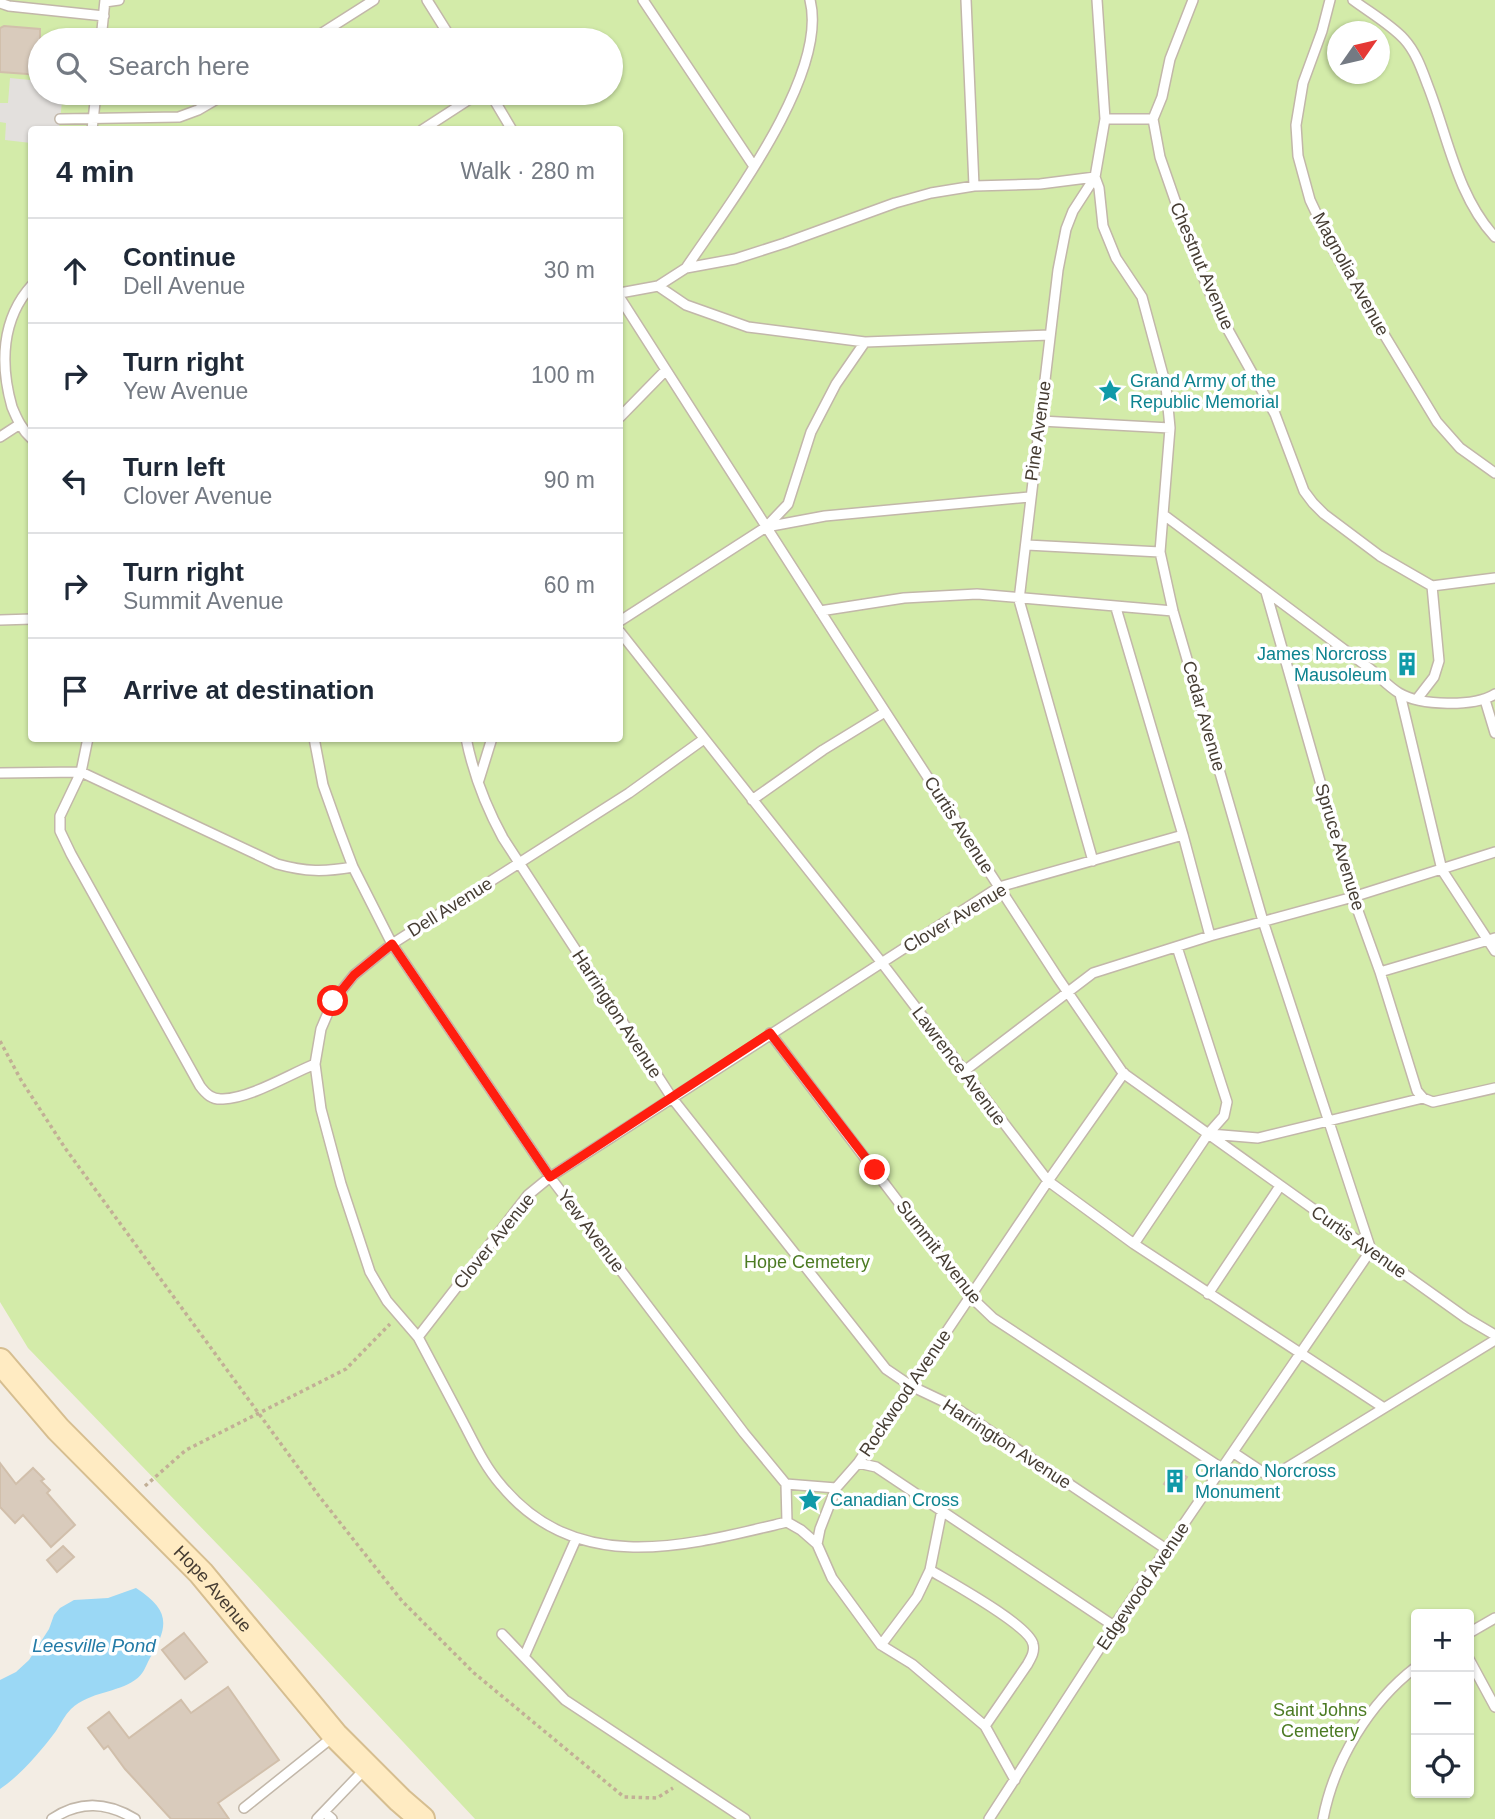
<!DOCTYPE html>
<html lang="en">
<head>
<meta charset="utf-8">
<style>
  body { margin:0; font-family:Arial,sans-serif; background:#f2f2f3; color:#1f2937 }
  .controls { position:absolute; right:21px; bottom:21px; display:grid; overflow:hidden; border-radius:7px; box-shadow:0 2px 5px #0004 }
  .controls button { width:63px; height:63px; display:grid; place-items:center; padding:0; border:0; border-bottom:2px solid #e0e1e3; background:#fff; color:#1f2937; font:35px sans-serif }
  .compass { position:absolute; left:1327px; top:21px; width:63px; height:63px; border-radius:50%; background:#fff; box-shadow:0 2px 5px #0004; rotate:56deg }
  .stop { position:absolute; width:21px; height:21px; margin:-16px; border:5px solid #ff1e0f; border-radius:50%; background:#fff }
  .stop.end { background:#ff1e0f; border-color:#fff; box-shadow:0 2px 7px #0008 }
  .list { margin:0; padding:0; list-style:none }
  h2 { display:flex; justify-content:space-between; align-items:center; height:91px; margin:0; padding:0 28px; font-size:30px }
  h2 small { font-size:23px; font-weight:400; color:#747a83 }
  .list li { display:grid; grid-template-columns:46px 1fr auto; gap:21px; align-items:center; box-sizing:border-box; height:105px; padding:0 28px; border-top:2px solid #e0e1e3 }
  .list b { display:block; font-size:26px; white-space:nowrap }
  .list p { margin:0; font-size:23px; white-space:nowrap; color:#747a83 }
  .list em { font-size:23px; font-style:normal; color:#747a83 }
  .icon { flex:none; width:38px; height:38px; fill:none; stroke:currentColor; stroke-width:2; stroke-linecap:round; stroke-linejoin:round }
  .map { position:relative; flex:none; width:1495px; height:1819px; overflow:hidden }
  .search { position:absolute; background:#fff; box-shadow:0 2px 5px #0004; left:28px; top:28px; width:595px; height:77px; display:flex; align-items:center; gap:18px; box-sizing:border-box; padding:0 24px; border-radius:38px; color:#747a83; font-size:26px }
  .panel { position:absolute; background:#fff; box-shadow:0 2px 5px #0004; left:28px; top:126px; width:595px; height:616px; border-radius:7px }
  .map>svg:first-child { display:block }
  .green { fill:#d3eba9; fill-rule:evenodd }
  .parking { fill:#e3e0dd }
  .water { fill:#9bd8f5 }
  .building { fill:#d9cbbc; stroke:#d1bfab; stroke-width:2 }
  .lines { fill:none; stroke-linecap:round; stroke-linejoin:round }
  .service-casing { stroke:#c2b7a9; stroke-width:12 }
  .secondary-casing { stroke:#d6be90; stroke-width:28 }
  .path { stroke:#c2af96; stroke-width:3.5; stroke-dasharray:3.5 3.5; stroke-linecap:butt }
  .service { stroke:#fff; stroke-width:9 }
  .secondary { stroke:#ffebc2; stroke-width:24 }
  .route { stroke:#ff1e0f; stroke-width:9 }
  .labels { text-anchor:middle; stroke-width:7; stroke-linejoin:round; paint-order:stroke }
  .street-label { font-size:18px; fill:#463d33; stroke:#fff }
  .culture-label { font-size:18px; fill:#0d838f; stroke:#fff; text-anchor:start }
  .park-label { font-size:18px; fill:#4c7b23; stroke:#fff }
  .water-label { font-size:19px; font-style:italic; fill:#247ba7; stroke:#fff }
</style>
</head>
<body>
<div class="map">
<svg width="1495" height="1819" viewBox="0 0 1495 1819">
  <rect width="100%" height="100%" fill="#f3ede4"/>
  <!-- green -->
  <path class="green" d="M0,0H1495V1819H475L250,1578L28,1348L0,1302ZM1338,32H1380V74H1338ZM40,40H611V93H40ZM32,130H620V738H32ZM1416,1614H1469V1793H1416Z"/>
  <!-- parking -->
  <path class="parking" d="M10,78L40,81V93H63L59,129L32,130L31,143L5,140L6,123L0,122V103H8Z"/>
  <!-- water -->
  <path class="water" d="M136,1588C169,1610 170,1624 150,1658C145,1667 144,1674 135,1680C117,1693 91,1691 71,1709C65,1715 61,1723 56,1731C40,1752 22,1774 0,1789V1680L16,1672L29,1660L49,1629L54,1615L60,1608L74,1600L108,1598Z"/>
  <!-- building -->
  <path class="building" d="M4,26L40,29V75L0,72V28Z
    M0,1463L16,1484L33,1468L44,1479L41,1481L50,1490L47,1493L75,1525L51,1547L23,1515L15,1523L0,1507Z
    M1174,1469L1187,1477L1177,1492L1164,1484Z
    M63,1546L74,1557L57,1572L47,1560Z
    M184,1633L207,1662L185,1679L162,1650Z
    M228,1687L279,1760L218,1803L229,1819H171L125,1769L108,1746L104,1749L88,1728L109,1712L129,1738L181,1700L191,1713Z"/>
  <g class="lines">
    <!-- service casing -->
    <g class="service-casing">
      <path id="service" d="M427,0L452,40
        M643,0L753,165
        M966,0L974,186
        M1193,0L1170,59L1162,97L1153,119L1160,157L1194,255L1217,310L1275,414L1304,491L1313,503L1324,514L1380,556L1432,586
        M1330,0L1322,31L1303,83L1296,125L1298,156L1310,200L1336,255L1437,422L1460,448L1495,473
        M1353,0C1369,12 1390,24 1404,39C1416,52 1422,70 1428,86C1448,137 1457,196 1495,237
        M105,2L119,0
        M0,3L9,6L104,16
        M101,40L105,0
        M311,40L374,0
        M490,93L512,130
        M60,119L179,117L198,110L227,93
        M1105,119H1153
        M92,130L96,93
        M422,130L479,93
        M686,268C727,207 829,75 810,0
        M32,285C1,319 0,365 12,407C17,419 22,430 32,439
        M658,286L686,305L748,327L865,342L1050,335
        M620,293L658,286L686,268L735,259L785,243L895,203L931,193L974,186L1040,184L1095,177L1099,188L1103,226L1116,258L1142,297L1166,386L1170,428L1160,552L1173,611L1263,921L1371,1250L1114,1626L989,1819
        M620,298L840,642L1058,978L1123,1073L1466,1318L1495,1335
        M620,417L666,370
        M1041,421L1170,428
        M0,437L20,424
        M1164,515L1369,668C1379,676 1389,687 1399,693C1421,706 1474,707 1495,694
        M768,525L788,504L811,432L836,384L865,342
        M1027,545L1160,552
        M1432,586L1495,578
        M1266,592L1353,897L1380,972L1417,1091L1423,1098
        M1116,608L1183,835L1210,936
        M820,611L904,598L977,594L1173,611
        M0,620L32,619
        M620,621L766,527L825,516L1029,497
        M620,632L882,963L1048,1181L1134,1244L1384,1408
        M1400,694L1442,870L1495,951
        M1417,699L1434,677L1439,661L1432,586
        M1485,700L1495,733
        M88,738L81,772L60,816V831L71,854L200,1086C206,1094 212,1100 223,1099C251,1098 288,1075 315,1064
        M314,738L323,785L339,830L353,867L392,944L550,1177L744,1433L786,1484L836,1488
        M466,738C473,773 486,807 503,838L672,1098L886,1369L911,1386L953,1406L1166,1549
        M0,773L81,772L277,864C306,872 324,872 353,867
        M479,780L492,738
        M752,800L823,750L885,712
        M1093,861L1019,600L1058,270L1066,229L1073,211L1095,177L1105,119L1097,0
        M1380,972L1495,938
        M770,1033L970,1296L993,1318L1223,1469
        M963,1072L1093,973L1210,936L1353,897L1495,852
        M1210,1134L1258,1138L1423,1098L1433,1102L1495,1088
        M1134,1244L1208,1134L1224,1116L1227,1102L1177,947
        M1208,1294L1280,1186
        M418,1337L387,1301L370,1272L341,1184L321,1109L315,1064L321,1029L333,1001L354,975L392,944L629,793L704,739
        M1234,1453L1264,1473L1283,1470L1495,1340
        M858,1463L876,1467L1114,1626
        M786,1484L787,1522L801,1530L817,1544L832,1578L881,1645L912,1664L985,1726L1015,1780
        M787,1522C686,1546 577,1577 501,1485C485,1467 474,1443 463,1422C448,1394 433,1365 418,1337L528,1195L550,1177L999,887L1183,835
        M817,1544L820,1529L836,1488L858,1463L1048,1181L1124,1073
        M930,1570C950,1582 1029,1625 1033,1644C1035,1652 1031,1658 1027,1665L985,1726
        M1469,1633L1495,1618
        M502,1634L565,1700L745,1819
        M881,1645L917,1597L930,1570L942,1510
        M524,1657L576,1539
        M1469,1659L1495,1707
        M244,1808L334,1736
        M324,1812L332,1819
        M52,1819C80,1800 107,1802 135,1819
        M317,1819L365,1769
        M1323,1819C1334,1761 1369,1703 1416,1667"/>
    </g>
    <!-- secondary casing -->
    <g class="secondary-casing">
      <g id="secondary">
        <path id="s1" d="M0,1361L58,1429L201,1573L335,1735L400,1800L422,1819"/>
      </g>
    </g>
    <!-- path -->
    <path class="path" d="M0,1041L21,1080L65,1148L319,1496L402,1601L474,1673L624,1797L657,1798L673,1788
      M145,1486L186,1450L346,1369L390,1324"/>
    <!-- service -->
    <use href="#service" class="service"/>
    <!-- secondary -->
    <use href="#secondary" class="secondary"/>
  </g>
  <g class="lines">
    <!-- route -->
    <path class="route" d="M333,1001L354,975L392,944L550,1177L770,1033L875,1170"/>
  </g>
  <!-- icons -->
  <defs>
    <g id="sight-bare" transform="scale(1.89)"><path d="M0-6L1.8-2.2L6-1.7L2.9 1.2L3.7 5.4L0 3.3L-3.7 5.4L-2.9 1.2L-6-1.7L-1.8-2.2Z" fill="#0f9aa8" stroke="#fff" stroke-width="2.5" paint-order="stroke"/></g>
    <g id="building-bare" transform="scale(1.89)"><path d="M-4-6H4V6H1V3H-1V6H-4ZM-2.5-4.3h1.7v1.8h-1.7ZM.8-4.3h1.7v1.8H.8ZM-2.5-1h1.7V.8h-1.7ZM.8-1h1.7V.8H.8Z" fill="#0f9aa8" stroke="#fff" stroke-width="2.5" paint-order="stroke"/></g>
  </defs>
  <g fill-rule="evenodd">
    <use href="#sight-bare" x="1110" y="391"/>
    <use href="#building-bare" x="1407" y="664"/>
    <use href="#building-bare" x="1175" y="1481"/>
    <use href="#sight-bare" x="810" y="1500"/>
  </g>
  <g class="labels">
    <!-- street labels -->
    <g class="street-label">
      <text transform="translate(1202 266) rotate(67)" y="6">Chestnut Avenue</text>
      <text transform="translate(1351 274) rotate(61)" y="6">Magnolia Avenue</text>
      <text transform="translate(1038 431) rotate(-82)" y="6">Pine Avenue</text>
      <text transform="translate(1204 716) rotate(74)" y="6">Cedar Avenue</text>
      <text transform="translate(959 825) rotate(57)" y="6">Curtis Avenue</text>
      <text transform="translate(1340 847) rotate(73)" y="6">Spruce Avenuee</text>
      <text transform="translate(450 907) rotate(-32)" y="6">Dell Avenue</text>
      <text transform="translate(955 918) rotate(-31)" y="6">Clover Avenue</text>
      <text transform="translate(617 1014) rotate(57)" y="6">Harrington Avenue</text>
      <text transform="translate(959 1066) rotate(53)" y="6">Lawrence Avenue</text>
      <text transform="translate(591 1231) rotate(53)" y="6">Yew Avenue</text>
      <text transform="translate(494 1241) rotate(-51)" y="6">Clover Avenue</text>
      <text transform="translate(1359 1242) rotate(35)" y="6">Curtis Avenue</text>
      <text transform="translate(939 1252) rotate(52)" y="6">Summit Avenue</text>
      <text transform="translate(905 1393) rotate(-56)" y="6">Rockwood Avenue</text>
      <text transform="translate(1007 1444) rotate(33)" y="6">Harrington Avenue</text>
      <text transform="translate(1143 1586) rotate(-56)" y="6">Edgewood Avenue</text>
      <text dy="6" stroke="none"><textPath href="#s1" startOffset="312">Hope Avenue</textPath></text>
    </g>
    <!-- culture labels -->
    <g class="culture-label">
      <text x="1130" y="387">Grand Army of the<tspan x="1130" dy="21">Republic Memorial</tspan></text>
      <text x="1387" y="660" text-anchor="end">James Norcross<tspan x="1387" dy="21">Mausoleum</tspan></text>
      <text x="1195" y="1477">Orlando Norcross<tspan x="1195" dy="21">Monument</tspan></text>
      <text x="830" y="1506">Canadian Cross</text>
    </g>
    <!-- park labels -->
    <g class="park-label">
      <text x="807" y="1268">Hope Cemetery</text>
      <text x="1320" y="1716">Saint Johns<tspan x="1320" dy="21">Cemetery</tspan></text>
    </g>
    <!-- water labels -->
    <g class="water-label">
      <text x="94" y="1652">Leesville Pond</text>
    </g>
  </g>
</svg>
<div class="controls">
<button>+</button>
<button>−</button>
<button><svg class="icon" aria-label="locate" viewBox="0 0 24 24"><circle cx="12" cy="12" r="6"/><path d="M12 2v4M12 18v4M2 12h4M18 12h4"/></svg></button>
</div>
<svg class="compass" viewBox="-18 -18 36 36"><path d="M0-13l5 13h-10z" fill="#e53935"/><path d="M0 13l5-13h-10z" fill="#747a83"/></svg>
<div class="stop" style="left:333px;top:1001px"></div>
<div class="stop end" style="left:875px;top:1170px"></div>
<div class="search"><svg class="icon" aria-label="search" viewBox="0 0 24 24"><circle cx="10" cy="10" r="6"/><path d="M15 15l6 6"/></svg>Search here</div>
<section class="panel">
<h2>4 min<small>Walk · 280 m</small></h2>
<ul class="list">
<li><svg class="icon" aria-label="ahead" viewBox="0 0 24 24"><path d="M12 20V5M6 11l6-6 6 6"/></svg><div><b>Continue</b><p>Dell Avenue</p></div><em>30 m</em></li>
<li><svg class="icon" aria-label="right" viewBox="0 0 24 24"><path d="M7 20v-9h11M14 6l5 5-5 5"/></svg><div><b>Turn right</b><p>Yew Avenue</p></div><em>100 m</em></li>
<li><svg class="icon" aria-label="left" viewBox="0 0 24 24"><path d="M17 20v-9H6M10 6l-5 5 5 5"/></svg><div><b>Turn left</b><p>Clover Avenue</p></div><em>90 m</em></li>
<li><svg class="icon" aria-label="right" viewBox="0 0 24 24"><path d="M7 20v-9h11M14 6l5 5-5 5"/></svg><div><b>Turn right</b><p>Summit Avenue</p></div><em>60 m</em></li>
<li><svg class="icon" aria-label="arrive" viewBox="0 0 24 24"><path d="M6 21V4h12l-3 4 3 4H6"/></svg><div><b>Arrive at destination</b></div></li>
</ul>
</section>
</div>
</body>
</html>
